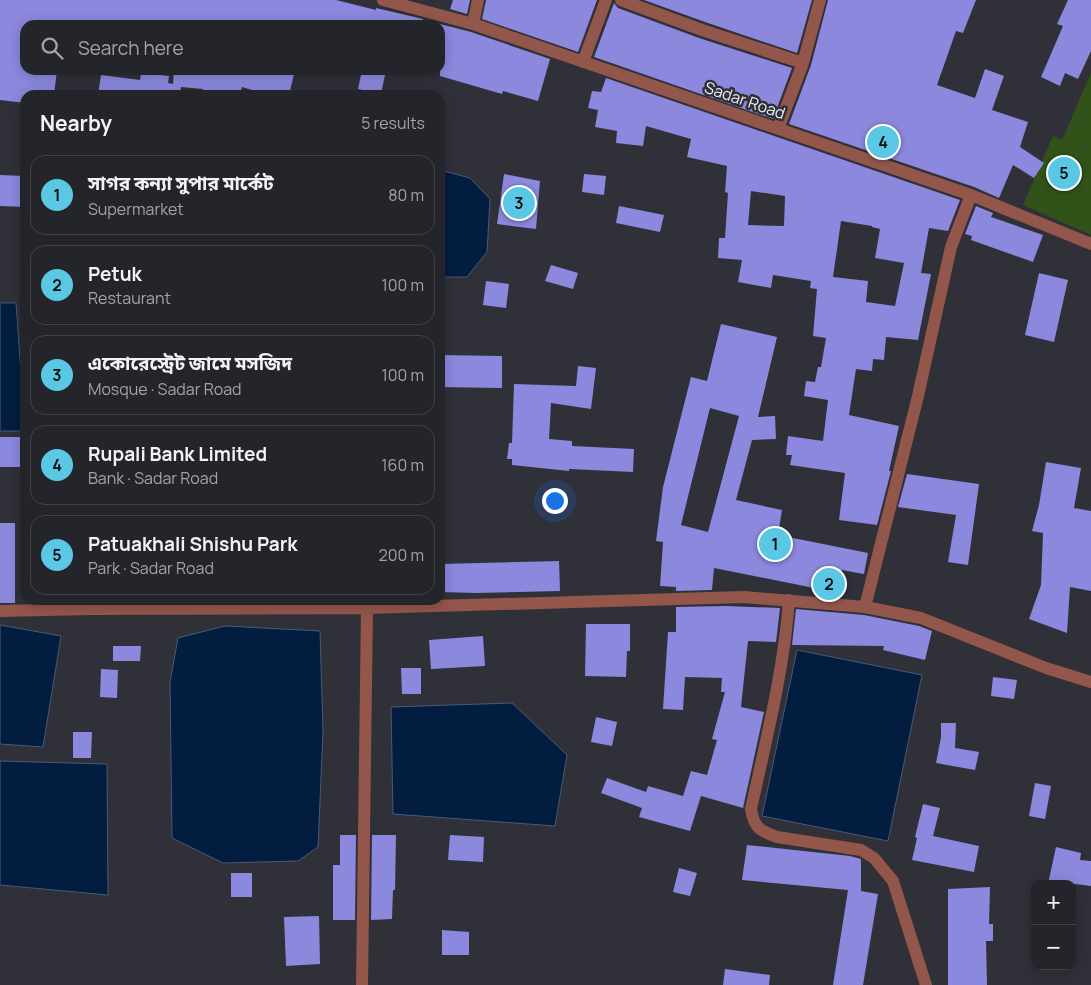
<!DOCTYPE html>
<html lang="en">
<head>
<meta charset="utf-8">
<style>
  body { margin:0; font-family:Manrope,"Noto Sans Bengali",sans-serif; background:#303037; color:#f1f3f6 }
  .controls { position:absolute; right:15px; bottom:15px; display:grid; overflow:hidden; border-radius:10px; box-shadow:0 2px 12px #0003 }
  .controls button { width:45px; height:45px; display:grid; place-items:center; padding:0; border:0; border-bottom:1px solid #414147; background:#24242b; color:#f1f3f6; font:25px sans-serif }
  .you { position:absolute; left:554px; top:500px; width:18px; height:18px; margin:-12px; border:4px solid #fff; border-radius:50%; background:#1a73e8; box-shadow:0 0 0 8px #1a73e833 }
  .badge { display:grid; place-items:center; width:32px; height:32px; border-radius:50%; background:#5ac8e5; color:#111; font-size:16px; font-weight:700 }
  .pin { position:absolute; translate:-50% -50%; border:2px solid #fff; box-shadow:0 1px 5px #0006 }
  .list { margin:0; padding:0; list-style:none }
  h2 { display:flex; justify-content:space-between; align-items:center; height:65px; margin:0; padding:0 20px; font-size:21px }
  h2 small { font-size:16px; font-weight:400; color:#a3a4a9 }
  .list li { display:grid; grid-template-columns:32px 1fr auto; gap:15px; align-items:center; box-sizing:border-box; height:80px; margin:0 10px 10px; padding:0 10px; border:1px solid #414147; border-radius:15px }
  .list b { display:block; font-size:19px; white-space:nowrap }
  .list p { margin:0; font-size:16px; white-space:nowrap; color:#a3a4a9 }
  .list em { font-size:16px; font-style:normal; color:#a3a4a9 }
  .icon { flex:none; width:28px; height:28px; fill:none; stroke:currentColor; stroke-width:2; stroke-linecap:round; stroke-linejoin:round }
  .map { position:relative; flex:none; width:1091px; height:985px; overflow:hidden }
  .search { position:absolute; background:#24242b; box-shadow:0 2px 12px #0003; left:20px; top:20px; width:425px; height:55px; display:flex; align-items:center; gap:12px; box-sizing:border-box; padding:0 18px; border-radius:15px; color:#a3a4a9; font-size:19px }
  .panel { position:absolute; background:#24242b; box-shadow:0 2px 12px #0003; left:20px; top:90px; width:425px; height:515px; border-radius:15px }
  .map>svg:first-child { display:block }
  .green { fill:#31531a }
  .water { fill:#021d40; stroke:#485b76 }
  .building { fill:#8b88dd; fill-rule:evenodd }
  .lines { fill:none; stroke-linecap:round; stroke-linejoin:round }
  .minor { stroke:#93564b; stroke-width:12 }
  .labels { text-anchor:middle; stroke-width:5; stroke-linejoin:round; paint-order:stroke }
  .street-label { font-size:16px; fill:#ededf3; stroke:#303039 }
</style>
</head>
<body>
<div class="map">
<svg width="1091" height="985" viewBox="0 0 1091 985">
  <rect width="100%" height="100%" fill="#303039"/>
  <!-- green -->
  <path class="green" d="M1091,73V235L1023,205L1053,136L1062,140Z"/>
  <!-- water -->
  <path class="water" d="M440,170L470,178L490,199L487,252L467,277H440Z
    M0,303H16L25,431H0Z
    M0,625L61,636L43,747L0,744Z
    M225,626L320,631L323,732L318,847L298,861L223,863L172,838L170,682L178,638Z
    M797,650L922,675L888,841L762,816Z
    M512,703L567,755L555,826L393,814L391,707Z
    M0,761L107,764L108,895L0,885Z"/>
  <!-- building -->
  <path class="building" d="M0,0H336L376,10V8L423,19L422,25H179L161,22L160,25H116L91,22V25H25V70H57L54,95H25V103L0,100Z
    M453,0H470L467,14L450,9Z
    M486,0H597L578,52L482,19Z
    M644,0H812L797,53L705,22Z
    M828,0H976L963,33L956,31L937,85L975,98L985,69L1004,76L992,110L1028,122L1020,147L1044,163L1034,178L1013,165L999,198L974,187L789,124L811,65Z
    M1068,0H1091V51L1078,79L1065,73L1060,86L1041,77L1063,26L1057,24Z
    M614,3L618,8L699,38L792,68L773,119L594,57Z
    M440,24L471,32L550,59L538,101L503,91L502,94L440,76Z
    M174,70H295L289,95H269L242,87L240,95H202L203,89L181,87L180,95H98L101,75L140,80L141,73L169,76L168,83L173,84Z
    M362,70H386L381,94L358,89Z
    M606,78L960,200L948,231L929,228L921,273L931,274L918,340L886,337L884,360L873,359L872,371L856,369L849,415L899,426L889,471H891L877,525L839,520L845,473L790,465L792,455H786L788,436L823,441L828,400L804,396L806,381L815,382L818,367H821L826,338L813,336L817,289L810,288L811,281L773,275L771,288L738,282L742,260L718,258L719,238H725L728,193L725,192L727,166L687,157L691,139L646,126L643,146L616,143L617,131L595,127L598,110L588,108L592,91L601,92ZM751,191L785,196L784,226L748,225ZM841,221L872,226V227L880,229L875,258L904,263L895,306L866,302L868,281L833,277Z
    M504,174L540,181L536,229L497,224Z
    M584,174L606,176L604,195L582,192Z
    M0,175L25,176V207L0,206Z
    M619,206L664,215L660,232L616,223Z
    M976,206L993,213L991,217L1043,235L1033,262L971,240L972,236L965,234Z
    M551,265L578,273L573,289L545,281Z
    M1039,273L1068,280L1054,342L1025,335Z
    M486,281L509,284L506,308L483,305Z
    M721,324L777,337L758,417L775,416L776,439L752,440L736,500L782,510L778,535L868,553L864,574L842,570L841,572L818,569L814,588L714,568L712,590L676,591V587L660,586L663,542L656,541L663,487L691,377L707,381ZM710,408L739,416L708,532L681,525Z
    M440,355L502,356V388L440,387Z
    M578,366L596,368L591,409L551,403L549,439L572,441V446L634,449L633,472L569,469V471L512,465V459H507L509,443H512L514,384L576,386Z
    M0,437H25V467H0Z
    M1046,462L1081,468L1074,508L1091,511V591L1070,587L1067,633L1029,619L1041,585L1043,533L1032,531L1039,505Z
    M907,474L979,484L968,565L948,562L956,515L898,507Z
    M0,523H15V603H0Z
    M559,561L560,591L476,593L440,592V564Z
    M726,606L780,608L776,642L748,641L741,707L764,712L743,808L701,796L690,831L639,817L642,808L601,793L607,778L646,792L648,786L683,796L691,771L707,775L717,740L712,739L725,692H721L722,678L685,677L683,710L663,709L668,632H676V607Z
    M796,609L864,615L919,626L932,631L925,660L883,650L884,646L792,645Z
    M586,624H630V651H627L626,677L585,676Z
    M483,636L485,666L431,669L429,640Z
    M113,646H141L140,661H113Z
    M401,668H421V694H402Z
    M101,669L118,670L117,698L100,697Z
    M993,677L1017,680L1014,699L991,696Z
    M596,717L617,722L612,746L591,742Z
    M941,723H956L955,748L979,752L975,770L936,763L941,737Z
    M73,732H92L91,758H73Z
    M1035,783L1051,786L1045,819L1029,816Z
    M923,804L940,808L933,836L979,846L974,872L912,860L917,838L915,837Z
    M340,835H356L355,920H333V865H340Z
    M372,835H396L395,890H393L392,919L371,920Z
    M450,835L484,837L483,862L448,860Z
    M747,845L850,856L861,859V891L878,894L863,985H833L848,890L742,880Z
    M1056,847L1081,853L1080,860L1091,861V886L1075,884H1048Z
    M679,868L697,873L690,896L673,892Z
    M231,873H252V897H231Z
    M990,887L989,924H993V941H986L987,985H948V889Z
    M319,916L320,964L286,966L284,917Z
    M442,930L469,932V955H442Z
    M725,969L770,975L769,985H723Z"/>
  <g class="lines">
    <!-- minor -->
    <path class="minor" d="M383,0L473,24L971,195L1091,244
      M621,0L702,30L803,63
      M473,24L478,0
      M583,62L606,0
      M778,129L803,63L820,0
      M789,600C784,670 766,740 751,809C754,828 760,831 777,837L861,850L874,858L893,881L926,985
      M865,607L918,396L951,247L971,195
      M0,611L91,609L367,608L744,597L865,607L921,618L1046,668L1091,682
      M362,985L367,608"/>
  </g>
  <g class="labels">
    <!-- street labels -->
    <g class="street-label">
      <text transform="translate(745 100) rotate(19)" y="6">Sadar Road</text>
    </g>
  </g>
</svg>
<div class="controls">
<button>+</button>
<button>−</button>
</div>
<div class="you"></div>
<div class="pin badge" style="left:775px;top:544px">1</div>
<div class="pin badge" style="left:829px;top:584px">2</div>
<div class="pin badge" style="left:519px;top:203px">3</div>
<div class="pin badge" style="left:883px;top:142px">4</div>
<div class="pin badge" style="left:1064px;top:173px">5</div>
<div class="search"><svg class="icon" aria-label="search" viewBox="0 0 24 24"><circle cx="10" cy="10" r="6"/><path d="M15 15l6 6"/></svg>Search here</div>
<section class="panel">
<h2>Nearby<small>5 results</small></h2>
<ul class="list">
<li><span class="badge">1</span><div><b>সাগর কন্যা সুপার মার্কেট</b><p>Supermarket</p></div><em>80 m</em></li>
<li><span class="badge">2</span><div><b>Petuk</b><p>Restaurant</p></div><em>100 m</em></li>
<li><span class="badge">3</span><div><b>একোরেস্ট্রেট জামে মসজিদ</b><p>Mosque · Sadar Road</p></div><em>100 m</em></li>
<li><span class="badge">4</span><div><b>Rupali Bank Limited</b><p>Bank · Sadar Road</p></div><em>160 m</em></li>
<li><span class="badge">5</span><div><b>Patuakhali Shishu Park</b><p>Park · Sadar Road</p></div><em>200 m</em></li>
</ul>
</section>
</div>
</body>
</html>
